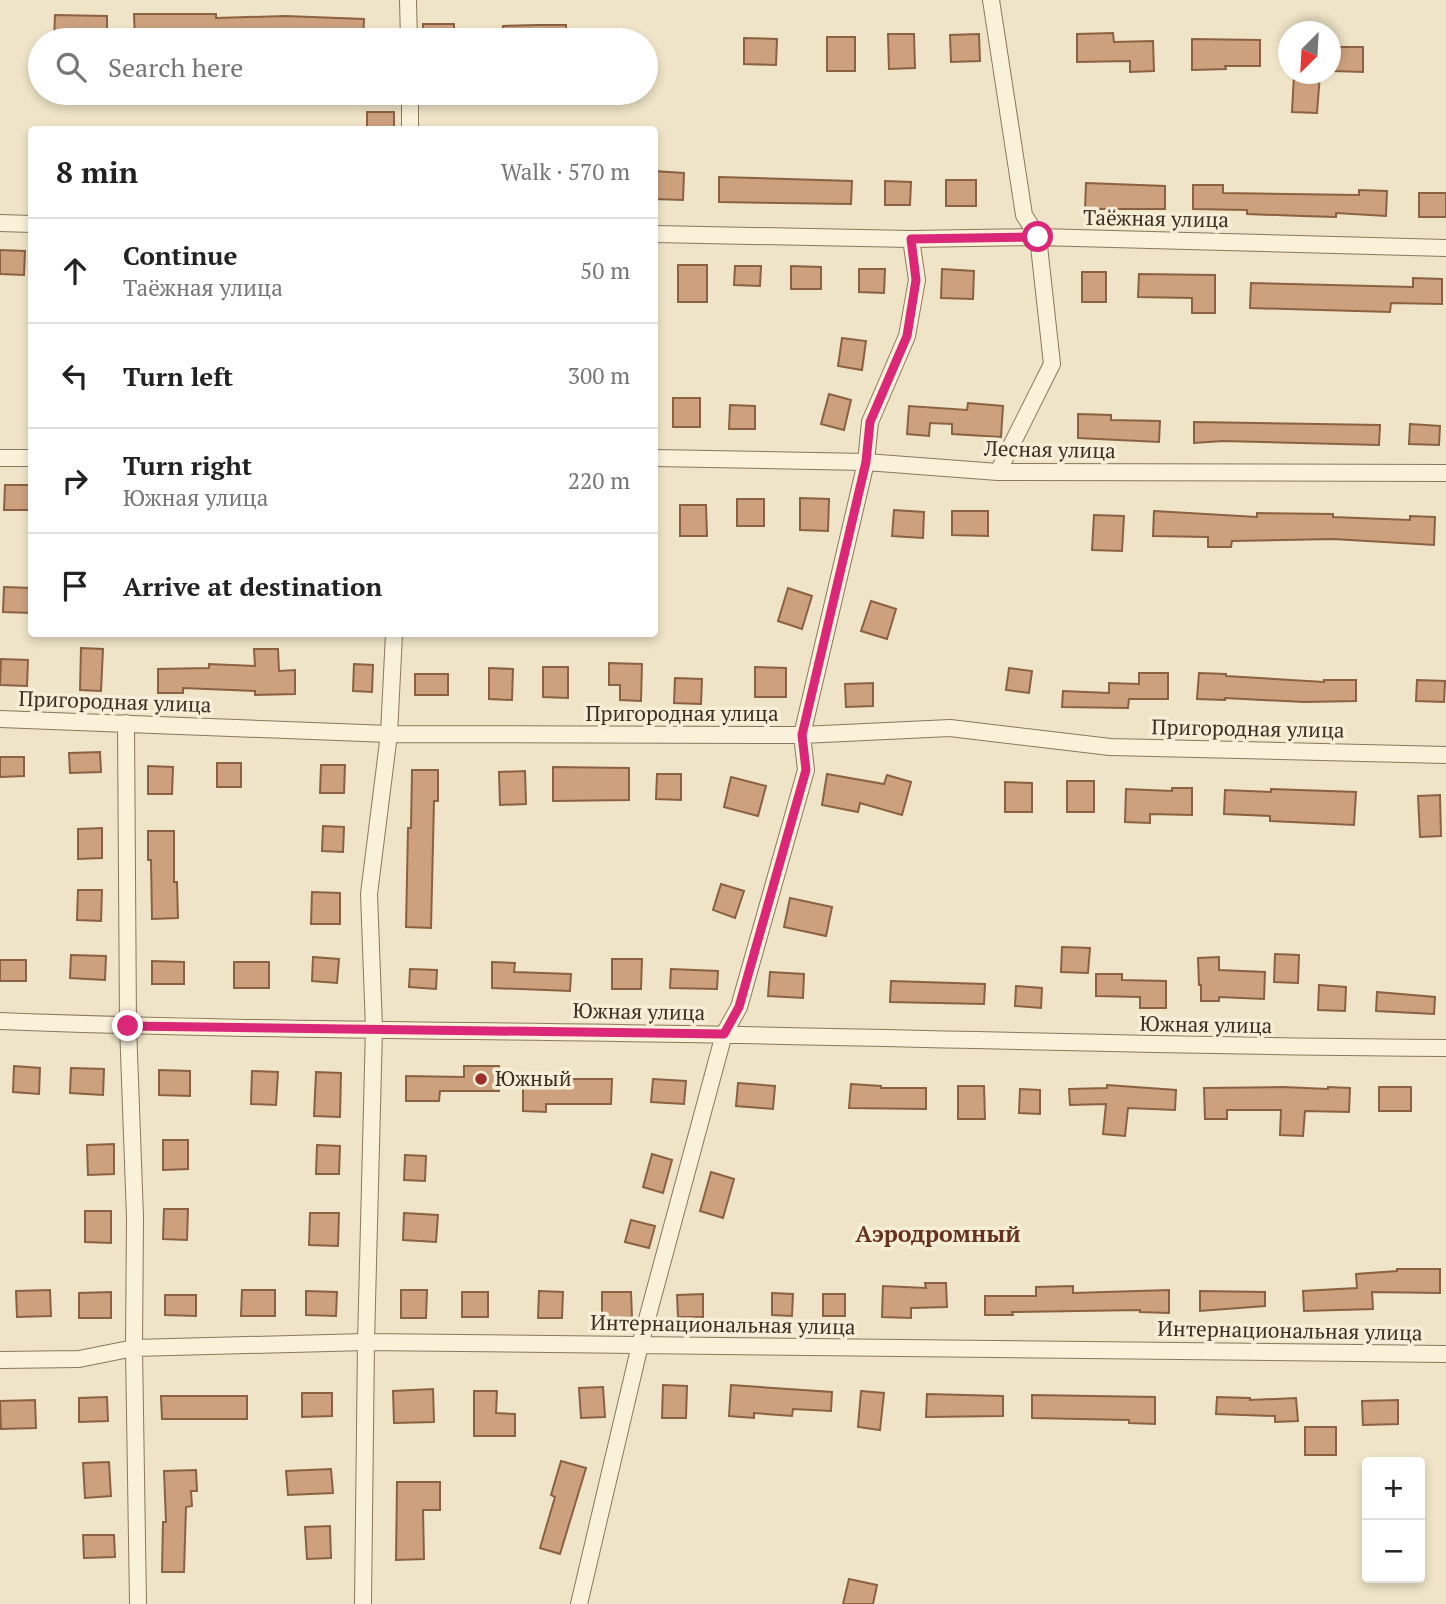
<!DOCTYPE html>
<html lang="en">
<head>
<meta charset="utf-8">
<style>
  body { margin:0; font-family:"PT Serif",serif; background:#f2f2f2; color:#222 }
  .controls { position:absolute; right:21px; bottom:21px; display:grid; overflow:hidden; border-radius:7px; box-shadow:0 4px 10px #0003 }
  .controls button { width:63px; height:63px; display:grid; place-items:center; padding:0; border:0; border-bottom:2px solid #e0e0e0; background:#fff; color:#222; font:35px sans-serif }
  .compass { position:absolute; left:1278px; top:21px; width:63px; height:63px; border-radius:50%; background:#fff; box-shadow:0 4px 10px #0003; rotate:204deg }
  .stop { position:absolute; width:21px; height:21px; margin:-16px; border:5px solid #db2777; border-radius:50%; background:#fff }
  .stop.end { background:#db2777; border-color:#fff; box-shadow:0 2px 7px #0008 }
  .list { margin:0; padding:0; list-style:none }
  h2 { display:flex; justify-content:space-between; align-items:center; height:91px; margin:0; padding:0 28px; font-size:30px }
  h2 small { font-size:23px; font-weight:400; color:#767676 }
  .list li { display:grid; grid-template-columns:46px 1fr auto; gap:21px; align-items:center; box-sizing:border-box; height:105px; padding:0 28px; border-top:2px solid #e0e0e0 }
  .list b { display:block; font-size:26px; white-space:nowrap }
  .list p { margin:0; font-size:23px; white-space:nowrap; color:#767676 }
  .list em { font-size:23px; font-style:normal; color:#767676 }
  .icon { flex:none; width:38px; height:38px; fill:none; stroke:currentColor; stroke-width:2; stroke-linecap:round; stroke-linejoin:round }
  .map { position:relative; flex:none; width:1446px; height:1604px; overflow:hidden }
  .search { position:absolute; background:#fff; box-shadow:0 4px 10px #0003; left:28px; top:28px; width:630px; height:77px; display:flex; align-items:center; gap:18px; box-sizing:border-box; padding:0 24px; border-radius:38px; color:#767676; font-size:26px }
  .panel { position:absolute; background:#fff; box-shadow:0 4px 10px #0003; left:28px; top:126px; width:630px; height:511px; border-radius:7px }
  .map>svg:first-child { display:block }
  .building { fill:#cda17d; stroke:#8a6142; stroke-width:2 }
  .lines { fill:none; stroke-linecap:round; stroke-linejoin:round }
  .street-casing { stroke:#8a775c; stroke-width:18 }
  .street { stroke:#f9f1da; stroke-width:16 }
  .route { stroke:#db2777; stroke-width:9 }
  .poi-dot { fill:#9a2f2c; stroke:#f6eed7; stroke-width:2.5 }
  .labels { text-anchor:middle; stroke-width:7; stroke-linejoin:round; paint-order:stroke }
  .street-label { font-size:21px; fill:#3b2e20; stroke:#f6eed7 }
  .poi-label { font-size:21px; fill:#3b2e20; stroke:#f6eed7; text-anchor:start }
  .neighbourhood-label { font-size:23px; font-weight:bold; fill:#67311f; stroke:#f6eed7 }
</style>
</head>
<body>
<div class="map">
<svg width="1446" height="1604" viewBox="0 0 1446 1604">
  <rect width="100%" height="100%" fill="#efe4c7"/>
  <!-- building -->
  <path class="building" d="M134,14H216V18L285,16L364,19L363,40H135Z
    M55,15L107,16V40H54Z
    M423,24H454V40H423Z
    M538,25H566V40H502L503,26Z
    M1113,33L1114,42L1153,41L1154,71L1130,72V61L1077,62V34Z
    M888,34H914L915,68L889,69Z
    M979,34L980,61L951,62L950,35Z
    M827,37H855V71H827Z
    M744,38L777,39L776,65L744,64Z
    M1192,39L1260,40V66H1225L1226,69L1192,70Z
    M1333,47H1363V72L1333,71Z
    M1294,74H1320L1317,113L1292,112Z
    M367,112H394V130H367Z
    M654,171L684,173L683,200L654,199Z
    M719,177L852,181L851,204L719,202Z
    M946,180H976V206H946Z
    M885,181L911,182L910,205H885Z
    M1086,183L1165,186V209H1085Z
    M1193,185H1223V193L1359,195V190L1387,191L1386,216L1336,213V217L1302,216L1247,214V210L1193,209Z
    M1419,193H1446V217H1419Z
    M0,250L25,251L24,275L0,274Z
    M678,265H707V302H678Z
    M735,266H761L760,286L734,285Z
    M791,266L821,267V289H791Z
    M859,269H885L884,293L859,292Z
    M942,269L974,271L973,299L941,298Z
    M1082,272H1106V302H1082Z
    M1139,274L1215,275V313H1192V298L1138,297Z
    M1413,278L1442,279V304L1391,303L1390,312L1250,308L1251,283L1413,287Z
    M842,338L866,341L862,370L838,366Z
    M829,394L851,400L844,430L821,424Z
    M673,398H700V427H673Z
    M968,403L1003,406L1001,437L952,434V424L930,423L929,436L907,434L909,406L967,410Z
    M730,405L755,406V429H729Z
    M1078,414L1111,415V420L1160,421L1159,442L1078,438Z
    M1194,422L1380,425L1379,445L1223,441L1194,443Z
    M1410,424L1440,426L1439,445L1409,444Z
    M5,485H32V510H4Z
    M800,498L829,499L828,531L800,530Z
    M737,499H764V526H737Z
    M680,505H706L707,536H680Z
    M894,510L924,512L923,538L892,536Z
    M952,511H988V536L952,535Z
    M1154,511L1257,517V513L1333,514V517L1410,520V516L1435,517L1434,545L1333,539L1232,541L1231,547H1208V537L1153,536Z
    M1094,515L1124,516L1122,551L1092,550Z
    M4,587L32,588V613L3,612Z
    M788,588L812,596L802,629L778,621Z
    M871,601L896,609L887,639L861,631Z
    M81,648L103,649L101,691L80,690Z
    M254,649H278L279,671L295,670V694L255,695V691L183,688V693H158V669L209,668V664L255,666Z
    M1,659L28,660L27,686L0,685Z
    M609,663L642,664L641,701L620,700V685H609Z
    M354,664L373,665L372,692L353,691Z
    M543,667H568V698L543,697Z
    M755,667L786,668V697H755Z
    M489,668L513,669L512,700L489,699Z
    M1009,668L1032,671L1029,693L1006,690Z
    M1139,673H1168V699H1129L1128,708L1062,707L1063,691L1109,693V683L1139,684Z
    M1199,673L1226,674V676L1324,682V680H1356V701L1304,702L1225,698V700L1197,699Z
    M415,674H448V695H415Z
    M675,678L702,679L701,704L674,703Z
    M1417,680L1445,681L1444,702L1416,701Z
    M873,683V706L846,707L845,684Z
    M100,752L101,772L70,773L69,753Z
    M0,757H24V776L0,777Z
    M217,763H241V787H217Z
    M321,765H345L344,793H320Z
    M148,766L173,767L172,794H148Z
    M553,767L629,768V800L553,801Z
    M412,770H438V801H434L431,928L406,927L408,828H411Z
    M525,771L526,804L500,805L499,772Z
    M657,774H681V800L656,799Z
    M827,774L884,784L887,775L911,782L902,815L860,803L858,812L822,805Z
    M731,777L766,786L758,816L724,807Z
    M1067,781H1094V812H1067Z
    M1005,782L1032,783V812H1005Z
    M1172,788H1192V815L1150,814V823L1125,822L1126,789L1172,791Z
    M1271,789L1356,792L1354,825L1270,821V816L1224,814L1225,790L1271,792Z
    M1440,795L1441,836L1420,837L1418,796Z
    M323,826L344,827L343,852L322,851Z
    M102,828V858L78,859V829Z
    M148,831H174V882H177L178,918L152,919L151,860H148Z
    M721,884L744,891L735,918L713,910Z
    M78,890H102L101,921L77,920Z
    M312,892L340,893V924H311Z
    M790,898L832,907L826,936L784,927Z
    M1062,947L1090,948L1088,973L1061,972Z
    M1275,954L1299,955L1298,983L1274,982Z
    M71,955L106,956L105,980L70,978Z
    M313,957L339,959L337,983L312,981Z
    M1219,957V970L1265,972L1264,999L1219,997V1001H1201V985H1199L1198,958Z
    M612,959H642L641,989H612Z
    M0,960H26V981H0Z
    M152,961L184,962V984H152Z
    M234,962H269V988H234Z
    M492,962L515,963L514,972L571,974L570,991L492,988Z
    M410,969L437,970L436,989L409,987Z
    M671,969L718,971L717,989L670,988Z
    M770,972L804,974L803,998L768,996Z
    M1096,974H1122V980L1166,981V1008H1140V997L1096,996Z
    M891,981L985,984L984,1004L890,1002Z
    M1319,985L1346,987L1345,1011L1318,1010Z
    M1016,986L1042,988L1041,1008L1015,1006Z
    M1377,992L1435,997L1434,1014L1376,1011Z
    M14,1066L40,1068L39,1094L13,1092Z
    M464,1066H499V1091H440L439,1101H406V1076L464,1077Z
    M71,1068L104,1069L103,1095L70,1093Z
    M159,1070L190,1071V1096L159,1095Z
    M252,1071L278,1072L276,1105L251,1104Z
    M316,1072L341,1073L340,1117L314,1116Z
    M523,1079H612L611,1104H546V1112L523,1111Z
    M653,1079L686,1081L684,1104L651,1102Z
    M738,1083L775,1086L773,1109L736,1106Z
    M851,1084L881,1086V1088H926V1109L849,1108Z
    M1107,1085L1176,1090L1175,1110L1128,1108L1125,1136L1103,1134L1106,1104L1070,1105L1069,1089L1107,1088Z
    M958,1086H984L985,1119H958Z
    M1283,1087L1328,1089V1087L1350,1088L1349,1112L1305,1111L1303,1136L1280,1135L1281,1110H1227V1119H1205L1204,1088Z
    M1379,1087H1411V1111H1379Z
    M1020,1089L1040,1090V1114L1019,1113Z
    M163,1140H188V1169L163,1170Z
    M114,1144V1174L88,1175L87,1145Z
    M317,1145L340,1146L339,1174H316Z
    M652,1154L672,1160L663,1193L643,1187Z
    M405,1155L426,1156L425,1181L404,1180Z
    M711,1172L734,1179L723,1218L700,1211Z
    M164,1209H188L187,1240L163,1239Z
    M85,1211H111V1243L85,1242Z
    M310,1213H339L338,1246L309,1245Z
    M404,1213L438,1215L436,1242L403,1240Z
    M631,1220L655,1226L649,1248L625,1242Z
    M1397,1269H1440V1293L1372,1292L1373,1309L1304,1311L1303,1291L1357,1288L1356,1274L1397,1271Z
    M925,1283H946L947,1307L911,1308V1318L882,1317L883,1286L926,1288Z
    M1073,1286V1293L1169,1290V1313L1140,1312V1310L1012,1312L1013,1315H985V1296H1036V1287Z
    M50,1290L51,1316L17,1317L16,1291Z
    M242,1290H275V1316H241Z
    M401,1290H427L426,1318H401Z
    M306,1291L337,1292L336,1316L306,1315Z
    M539,1291L563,1292L562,1318H538Z
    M1200,1291L1265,1292V1306L1200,1311Z
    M111,1292V1318H79V1293Z
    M462,1292H488V1317H462Z
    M602,1292H631L632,1317L602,1318Z
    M772,1293L793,1294L792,1316L772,1315Z
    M703,1294V1317H678L677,1295Z
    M823,1294H845V1316H823Z
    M165,1295H196V1316L165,1315Z
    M663,1385L687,1386L686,1418H662Z
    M731,1385L832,1392L831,1411L793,1409L792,1416L754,1413V1418L729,1416Z
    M603,1387L605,1417L581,1418L579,1388Z
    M433,1389L434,1422L394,1423L393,1391Z
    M474,1391H497L496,1413L515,1414V1436H474Z
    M861,1391L884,1393L880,1430L858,1427Z
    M302,1393H332V1416L302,1417Z
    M927,1394L1003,1396V1416L926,1417Z
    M1032,1395L1155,1397V1424L1129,1423V1420L1032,1418Z
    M161,1396H247V1419H162Z
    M107,1397L108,1421L79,1422V1398Z
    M1217,1397L1250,1398V1400L1296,1398L1298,1421L1275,1422V1416L1216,1414Z
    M35,1400L36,1428L1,1429L0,1401Z
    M1398,1400V1424L1363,1425L1362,1401Z
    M1305,1427H1336V1455H1305Z
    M561,1461L586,1468L560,1554L540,1548L555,1497L551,1495Z
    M109,1462L111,1496L85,1498L83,1463Z
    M331,1469L333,1493L288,1495L286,1471Z
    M196,1470L197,1491H191L192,1506L186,1507L184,1572H162L163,1522H166L164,1471Z
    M397,1482H440V1510H423L424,1559L396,1560Z
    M330,1526L331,1558L307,1559L305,1527Z
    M83,1535H114L115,1557L84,1558Z
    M849,1579L877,1585L873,1604H843Z"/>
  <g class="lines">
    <!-- street casing -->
    <g class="street-casing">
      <path id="street" d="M408,0L409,40
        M991,0L1024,215L1038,237L1052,364L998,472
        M410,93V130
        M0,223L32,224
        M654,234L911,239L1038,237L1446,248
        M0,458H32
        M654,458L866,462L998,472L1446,473
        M0,719L389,734L802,735L950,728L1110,747L1446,755
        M126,723L128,1026L135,1217L134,1348L138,1604
        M0,1021C227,1030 455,1030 683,1034C937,1038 1192,1047 1446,1048
        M0,1360L79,1359L134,1348L366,1342L1446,1354
        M363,1604L366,1342L374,1028L369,894L389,734L394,634
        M579,1604L640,1345L724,1034L739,1007L806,770L802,735L866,462L870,422L907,336L917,280L911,239"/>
    </g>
    <!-- street -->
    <use href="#street" class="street"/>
  </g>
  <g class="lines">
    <!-- route -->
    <path class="route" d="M128,1026L724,1034L739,1007L806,770L802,735L866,462L870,422L907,336L916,280L911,239L1038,237"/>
  </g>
  <!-- markers -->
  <circle class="poi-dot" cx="481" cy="1079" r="7"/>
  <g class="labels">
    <!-- street labels -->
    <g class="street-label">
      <text transform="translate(1156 219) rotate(1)" y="7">Таёжная улица</text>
      <text transform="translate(1050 450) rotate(1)" y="7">Лесная улица</text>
      <text transform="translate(115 702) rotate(2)" y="7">Пригородная улица</text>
      <text x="682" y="721">Пригородная улица</text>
      <text transform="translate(1248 729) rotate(1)" y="7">Пригородная улица</text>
      <text transform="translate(639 1012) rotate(1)" y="7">Южная улица</text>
      <text transform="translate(1206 1025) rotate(1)" y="7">Южная улица</text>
      <text transform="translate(723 1325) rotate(1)" y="7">Интернациональная улица</text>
      <text transform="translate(1290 1331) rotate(1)" y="7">Интернациональная улица</text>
    </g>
    <!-- poi labels -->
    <g class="poi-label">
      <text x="495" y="1086">Южный</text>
    </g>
    <!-- neighbourhood labels -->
    <g class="neighbourhood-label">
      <text x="938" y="1242">Аэродромный</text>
    </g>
  </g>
</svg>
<div class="controls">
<button>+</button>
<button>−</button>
</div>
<svg class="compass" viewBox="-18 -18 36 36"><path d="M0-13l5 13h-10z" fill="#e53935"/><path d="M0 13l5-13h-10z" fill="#767676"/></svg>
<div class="stop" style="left:1038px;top:237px"></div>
<div class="stop end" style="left:128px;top:1026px"></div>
<div class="search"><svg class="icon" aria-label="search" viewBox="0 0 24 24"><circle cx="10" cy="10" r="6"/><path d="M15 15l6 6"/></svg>Search here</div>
<section class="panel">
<h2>8 min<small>Walk · 570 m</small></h2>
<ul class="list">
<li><svg class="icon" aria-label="ahead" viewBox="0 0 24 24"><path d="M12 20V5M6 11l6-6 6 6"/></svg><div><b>Continue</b><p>Таёжная улица</p></div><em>50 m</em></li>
<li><svg class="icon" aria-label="left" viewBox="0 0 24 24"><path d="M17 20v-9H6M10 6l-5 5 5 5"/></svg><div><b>Turn left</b></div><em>300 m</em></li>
<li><svg class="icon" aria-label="right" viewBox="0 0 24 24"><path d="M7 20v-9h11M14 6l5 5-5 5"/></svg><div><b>Turn right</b><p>Южная улица</p></div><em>220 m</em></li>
<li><svg class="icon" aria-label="arrive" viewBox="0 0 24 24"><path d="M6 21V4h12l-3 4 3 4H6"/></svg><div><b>Arrive at destination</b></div></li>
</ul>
</section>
</div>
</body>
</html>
